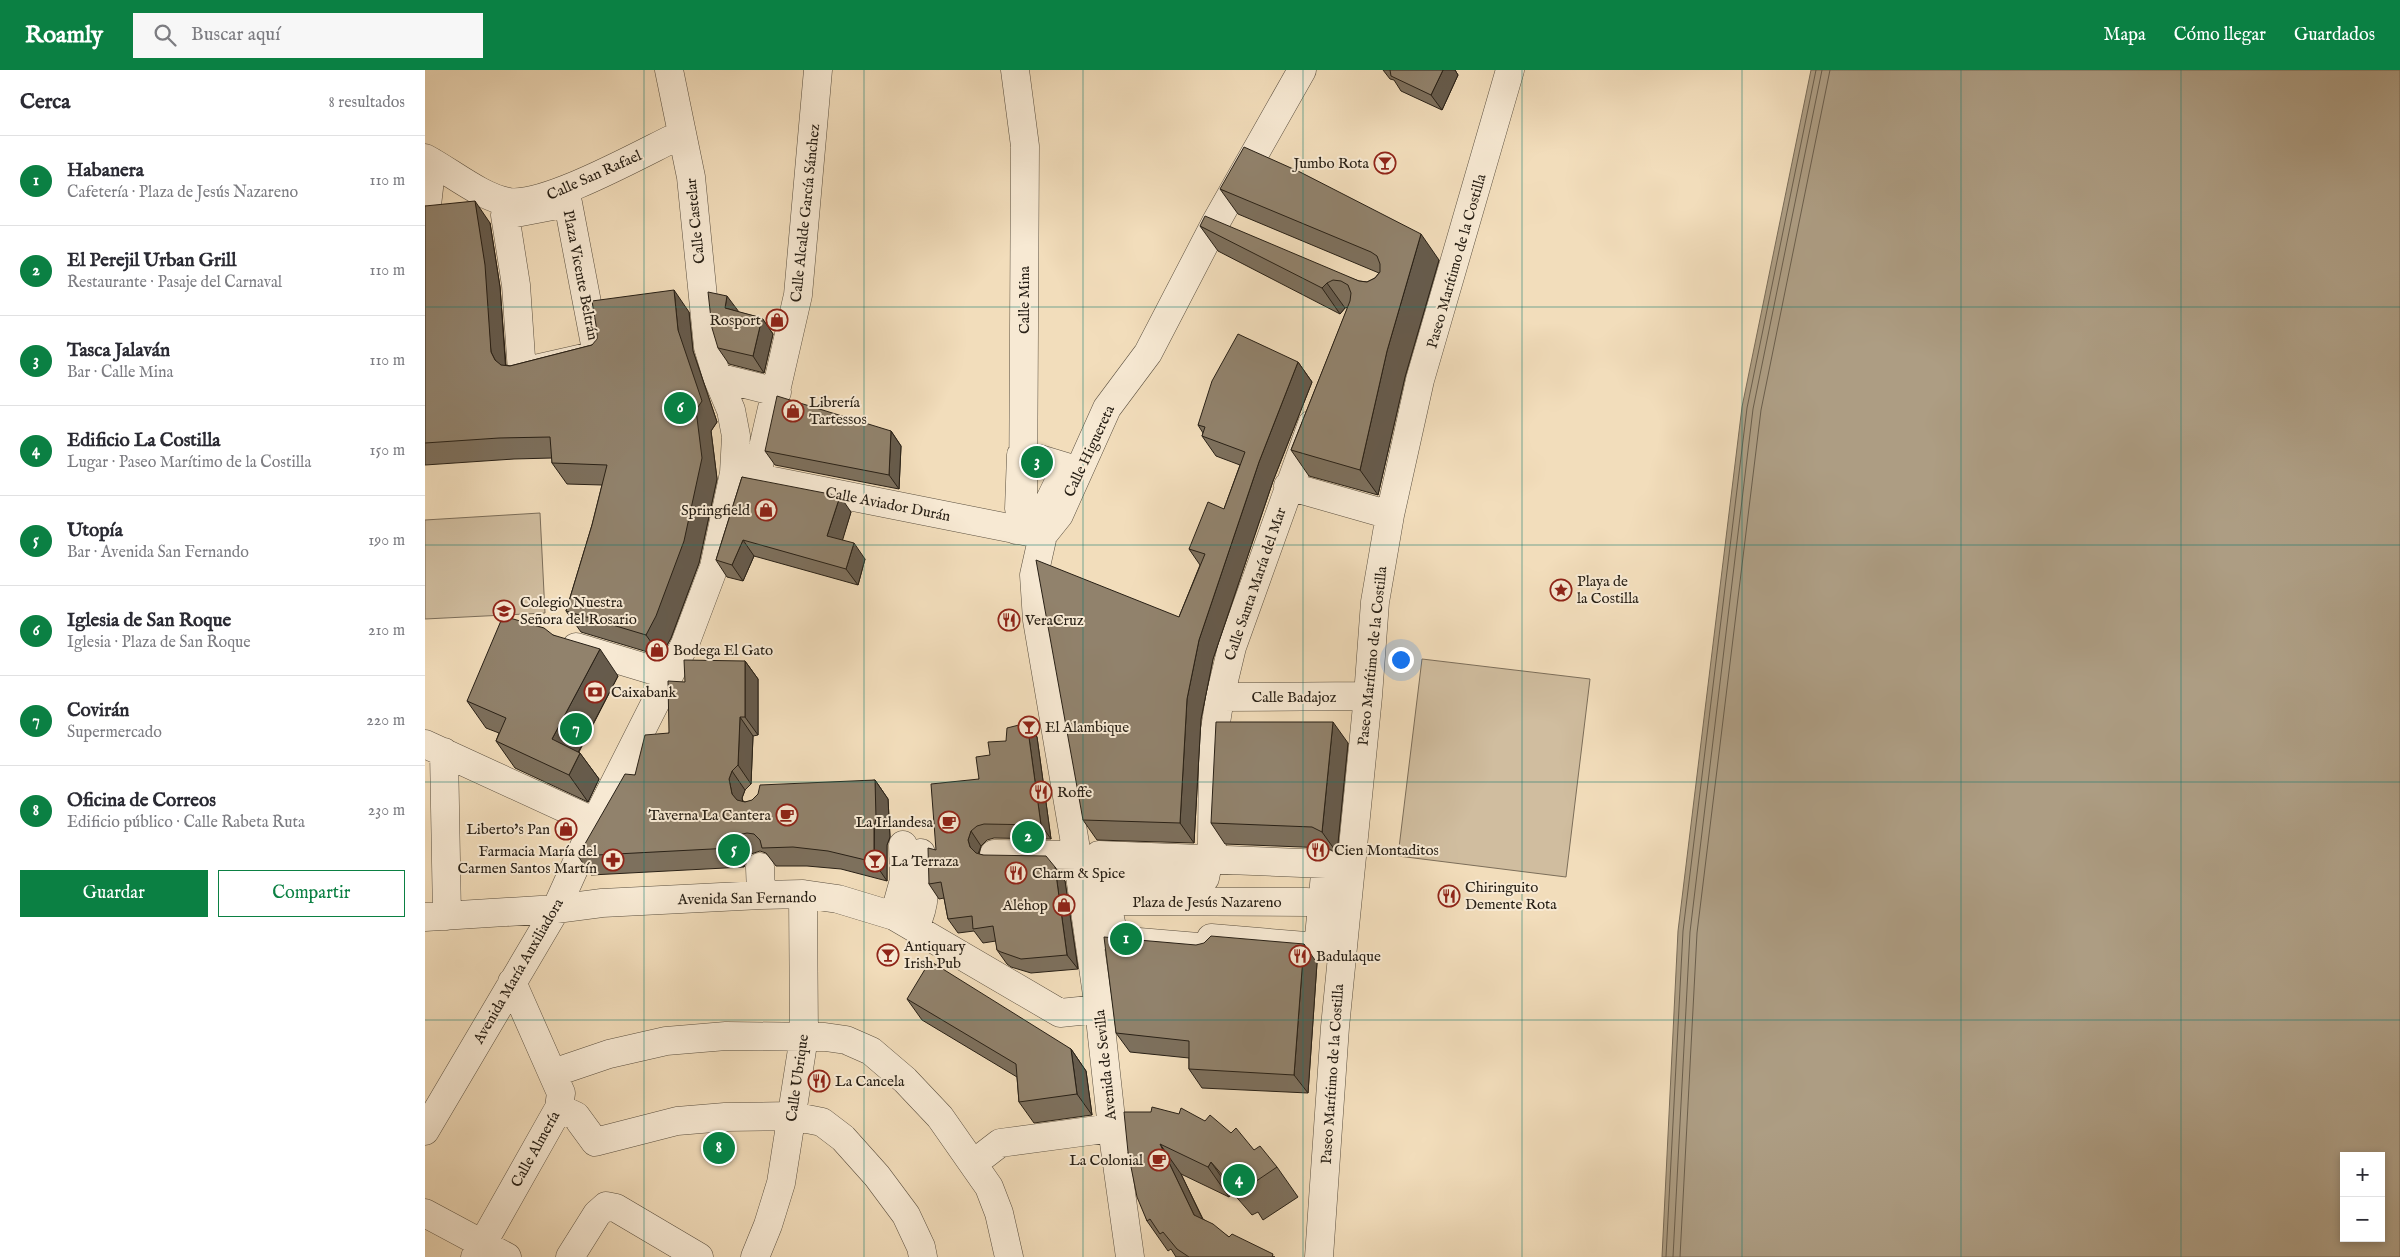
<!DOCTYPE html>
<html lang="es">
<head>
<meta charset="utf-8">
<style>
  body { margin:0; font-family:"IM FELL English",serif; background:#f7f7f7; color:#2b2b33 }
  .controls { position:absolute; right:15px; bottom:15px; display:grid; overflow:hidden; border-radius:0px; box-shadow:0 2px 8px #0003 }
  .controls button { width:45px; height:45px; display:grid; place-items:center; padding:0; border:0; border-bottom:1px solid #e1e1e2; background:#fff; color:#2b2b33; font:25px sans-serif }
  .you { position:absolute; left:975px; top:589px; width:18px; height:18px; margin:-12px; border:4px solid #fff; border-radius:50%; background:#1a73e8; box-shadow:0 0 0 8px #1a73e833 }
  .badge { display:grid; place-items:center; width:32px; height:32px; border-radius:50%; background:#0b8043; color:#fff; font-size:16px; font-weight:700 }
  .pin { position:absolute; translate:-50% -50%; border:2px solid #fff; box-shadow:0 1px 5px #0006 }
  .list { margin:0; padding:0; list-style:none }
  h2 { display:flex; justify-content:space-between; align-items:center; height:65px; margin:0; padding:0 20px; font-size:21px }
  h2 small { font-size:16px; font-weight:400; color:#7c7c81 }
  .list li { display:grid; grid-template-columns:32px 1fr auto; gap:15px; align-items:center; box-sizing:border-box; height:90px; padding:0 20px; border-top:1px solid #e1e1e2 }
  .list b { display:block; font-size:19px; white-space:nowrap }
  .list p { margin:0; font-size:16px; white-space:nowrap; color:#7c7c81 }
  .list em { font-size:16px; font-style:normal; color:#7c7c81 }
  .actions { display:flex; gap:10px; padding:15px 20px }
  .actions a { flex:1; padding:11px 0; border:1px solid #0b8043; border-radius:0px; text-align:center; font-size:18px; color:#0b8043 }
  .actions .main { background:#0b8043; color:#fff }
  .icon { flex:none; width:28px; height:28px; fill:none; stroke:currentColor; stroke-width:2; stroke-linecap:round; stroke-linejoin:round }
  .map { position:relative; flex:none; width:1975px; height:1187px; overflow:hidden }
  header { display:flex; align-items:center; gap:30px; box-sizing:border-box; height:70px; padding:0 25px; background:#0b8043; color:#fff }
  header strong { font-size:24px }
  nav { display:flex; gap:28px; margin-inline-start:auto; font-size:18px }
  .search { width:350px; height:45px; background:#f7f7f7; display:flex; align-items:center; gap:12px; box-sizing:border-box; padding:0 18px; border-radius:0px; color:#7c7c81; font-size:19px }
  main { display:flex }
  aside { flex:1; background:#fff }
  .map>svg:first-child { display:block }
  .green { fill:#d0bd9f; stroke:#7c6e5a }
  .water { fill:#ad9d83; stroke:#786b57; fill-rule:evenodd }
  .lines { fill:none; stroke-linecap:round; stroke-linejoin:round }
  .shore { stroke:#6a5e4c; stroke-width:1 }
  .minor-casing { stroke:#5a4f3f; stroke-width:29 }
  .minor { stroke:#f7e9d3; stroke-width:28 }
  .wall { fill:#7d705d; stroke:#282016 }
  .shaded-wall { fill:#665b4c; stroke:#282016 }
  .building { fill:#91826c; stroke:#282016 }
  .grid { fill:none; stroke:#0f766e; stroke-width:1; stroke-opacity:0.55 }
  .labels { text-anchor:middle; stroke-width:4; stroke-linejoin:round; paint-order:stroke }
  .poi-label { font-size:15px; fill:#282016; stroke:#f7e9d3; text-anchor:start }
  .street-label { font-size:15px; fill:#282016; stroke:#f7e9d3 }
</style>
</head>
<body>
<header>
<strong>Roamly</strong>
<div class="search"><svg class="icon" aria-label="search" viewBox="0 0 24 24"><circle cx="10" cy="10" r="6"/><path d="M15 15l6 6"/></svg>Buscar aquí</div>
<nav><a>Mapa</a><a>Cómo llegar</a><a>Guardados</a></nav>
</header>
<main>
<aside>
<h2>Cerca<small>8 resultados</small></h2>
<ul class="list">
<li><span class="badge">1</span><div><b>Habanera</b><p>Cafetería · Plaza de Jesús Nazareno</p></div><em>110 m</em></li>
<li><span class="badge">2</span><div><b>El Perejil Urban Grill</b><p>Restaurante · Pasaje del Carnaval</p></div><em>110 m</em></li>
<li><span class="badge">3</span><div><b>Tasca Jalaván</b><p>Bar · Calle Mina</p></div><em>110 m</em></li>
<li><span class="badge">4</span><div><b>Edificio La Costilla</b><p>Lugar · Paseo Marítimo de la Costilla</p></div><em>150 m</em></li>
<li><span class="badge">5</span><div><b>Utopía</b><p>Bar · Avenida San Fernando</p></div><em>190 m</em></li>
<li><span class="badge">6</span><div><b>Iglesia de San Roque</b><p>Iglesia · Plaza de San Roque</p></div><em>210 m</em></li>
<li><span class="badge">7</span><div><b>Covirán</b><p>Supermercado</p></div><em>220 m</em></li>
<li><span class="badge">8</span><div><b>Oficina de Correos</b><p>Edificio público · Calle Rabeta Ruta</p></div><em>230 m</em></li>
</ul>
<div class="actions"><a class="main">Guardar</a><a>Compartir</a></div>
</aside>
<div class="map">
<svg width="1975" height="1187" viewBox="0 0 1975 1187">
  <rect width="100%" height="100%" fill="#f2ddbb"/>
  <filter id="stains"><feTurbulence type="fractalNoise" baseFrequency=".004" numOctaves="4"/><feColorMatrix values="0 0 0 0 .2 0 0 0 0 .09 0 0 0 0 .02 0 0 0 .5 -.17"/></filter>
  <radialGradient id="worn" r=".72"><stop offset=".6" stop-color="#630" stop-opacity="0"/><stop offset="1" stop-color="#630" stop-opacity=".3"/></radialGradient>
  <!-- green -->
  <path class="green" d="M115,443L120,543L0,549V450Z
    M997,589L1165,609L1141,807L973,786Z"/>
  <!-- water -->
  <path class="water" d="M1386,0H1975V1187H1237L1253,861L1317,337ZM1919,1086H1956V1168H1919Z"/>
  <g class="lines">
    <!-- shore -->
    <path class="shore" d="M1241,1187L1258,861L1322,338L1391,0
      M1248,1187L1265,862L1328,339L1397,0
      M1255,1187L1272,863L1336,340L1405,0"/>
    <!-- minor casing -->
    <g class="minor-casing">
      <path id="minor" d="M590,0L600,76L598,440L591,460
        M0,88C25,101 57,128 84,132C122,137 219,82 257,64
        M143,133L172,285L97,302L91,215L80,145Z
        M1,144L7,92
        M292,307L352,322
        M598,384L641,397L621,438L607,442L594,439L596,385Z
        M313,404L609,463
        M331,408L373,225L393,0
        M863,416L965,445
        M151,577L244,605
        M795,627L943,626
        M0,674L170,752
        M19,682L22,846
        M569,784L652,785
        M674,785L901,794L893,877L786,868L785,878L690,870L675,804Z
        M335,797L336,825
        M654,802L780,808L787,774L788,672L795,627L807,577L887,354
        M665,831L882,832
        M469,846L479,810L478,775
        M0,847L131,839L177,833L336,825L378,824L413,829L469,846L635,943L674,939
        M490,857C503,830 499,813 496,783
        M128,1003L184,984L241,971L301,966L400,967L421,970L446,981L480,1010L515,1047L564,1117L574,1143L584,1187
        M134,1038L151,1046L170,1072L252,1051L300,1047L367,1046L397,1052L418,1068L452,1106L481,1145L496,1177L498,1187
        M0,1061L131,839L170,752L260,574L289,497L309,403L311,366L306,340L292,307L283,277L266,107L244,0
        M549,1093L575,1073L687,1058
        M0,1143L82,1187
        M50,1187L134,1038L136,1023L87,912
        M145,1187L172,1144L181,1136L191,1138L274,1187
        M330,1187L343,1155L356,1113L379,967L378,824
        M705,1187L687,1058L674,939L652,785L612,550L609,505L618,465L634,445L682,338L723,283L791,152L877,0
        M894,1187L910,957L943,626L950,532L965,445L995,310L1085,0"/>
    </g>
    <!-- minor -->
    <use href="#minor" class="minor"/>
  </g>
  <!-- wall -->
  <path class="wall" d="M958,0H1030L1033,5L1017,40L976,21L969,10L965,9Z
    M795,119L1014,190L980,307L953,425L884,406L866,380L923,237L920,238L915,244L793,181L775,156L934,211L942,212L950,208L954,203L813,144Z
    M0,136L65,153L75,217L81,295L85,296L167,275L264,242L268,281L292,352L286,361L292,409L274,493L246,568L236,586L156,562L141,541L167,455L177,415L142,414L127,393V388L89,389L0,395Z
    M313,242L337,248L348,264L339,303L304,294L293,278Z
    M873,292L887,312L848,411L788,589L776,649L769,773L672,770L658,750L754,547L775,495L764,479L799,439L815,395L791,386L777,366L778,363L773,355Z
    M466,361L476,376L474,419L350,395L340,381Z
    M317,407L426,442L417,470L440,489L433,515L329,486L318,511L302,507L291,490Z
    M128,565L193,606L154,682L174,709L163,732L90,698L71,671L74,663L61,658L42,631Z
    M320,591L333,609V665L328,666L326,714L320,720L317,728L318,731L320,732L450,710L463,729L465,767L462,775V811L416,799L382,796H351L341,783L335,781L326,784L321,790L319,797L166,805L153,786L210,705L244,663L260,612Z
    M602,653L612,667L626,769L569,768L562,770L556,776L554,784L640,811L653,899L606,903L586,897L582,894L572,880L571,871L558,873L549,861L533,863L523,849L519,828L514,829L504,814L511,780L554,709L565,685Z
    M923,673L912,783L902,778L800,774L786,753Z
    M892,893L883,1023L777,1018L764,999V988L705,982L691,963Z
    M482,929L646,979L661,1001L667,1045L609,1053L594,1032L592,1007L497,950Z
    M780,1051L806,1063L852,1097L873,1127L838,1150L833,1142L827,1145L807,1122L804,1127L756,1104L778,1149L804,1167L850,1187H751L746,1179L743,1181L722,1151L703,1082Z"/>
  <!-- shaded-wall -->
  <path class="shaded-wall" d="M1018,0H1030L1033,5L1017,40L1006,25Z
    M50,131L65,153L75,217L81,303L70,290L66,282Z
    M996,164L1014,190L980,307L953,425L935,400L962,281Z
    M902,213L920,238L915,244L897,218Z
    M249,220L264,242L268,281L292,352L286,361L292,409L274,493L246,568L236,586L221,565L253,260Z
    M302,226L314,242L300,238Z
    M337,248L348,264L339,303L328,286Z
    M873,292L887,312L848,411L788,589L776,649L769,773L755,753L762,629L774,570L834,392Z
    M466,361L476,376L474,419L464,405Z
    M415,426L426,442L414,482L402,466Z
    M318,470L329,486L318,511L307,495Z
    M429,473L440,489L433,515L421,499Z
    M175,579L193,606L146,696L127,669Z
    M320,591L333,609V665L320,647Z
    M315,647L328,666L326,714L313,695Z
    M908,652L923,673L912,783L897,762Z
    M602,653L612,667L626,769L616,755Z
    M155,683L174,709L163,732L144,705Z
    M307,701L320,720L317,728L320,743L307,724L304,709Z
    M450,710L463,729L465,767L462,775V811L449,792Z
    M546,761L556,776L553,784L555,791L545,777L543,770Z
    M313,765L326,784L321,790L319,797L306,778L308,771Z
    M630,797L640,811L653,899L642,885Z
    M879,874L892,893L883,1023L869,1005Z
    M646,979L661,1001L667,1045L652,1024Z
    M735,1074L756,1104L790,1175L769,1145Z
    M786,1092L807,1122L804,1127L783,1097Z"/>
  <!-- building -->
  <path class="building" d="M965,0H1018L1006,25L966,6Z
    M819,77L875,102L996,164L962,281L935,400L866,380L925,231L926,223L923,215L916,211L908,210L902,213L897,218L775,156L780,146L934,211L942,212L950,208L955,202V194L952,186L946,182L795,119Z
    M50,131L60,195L66,282L70,290L76,295L85,296L167,275L172,269V261L167,231L249,220L253,260L277,331L271,340L277,388L259,471L231,546L221,565L141,541L167,455L182,395L127,393L125,367L74,368L0,373V136Z
    M283,222L302,226L300,238L337,248L328,286L293,278L287,258Z
    M813,264L873,292L834,392L774,570L762,629L755,753L658,750L611,490L754,547L780,484L764,479L783,432L799,439L820,382L777,366L780,357L773,355L787,311Z
    M352,326L466,361L464,405L340,381Z
    M317,407L415,426L402,466L429,473L421,499L318,470L307,495L291,490Z
    M78,546L119,558L128,565L175,579L127,669L155,683L144,705L71,671L81,648L42,631Z
    M259,590L320,591V647H315L313,695L307,701L304,709L307,724L312,730L320,732L327,730L333,724L335,715L450,710L451,748L449,757V792L403,781L368,777L337,778L335,770L329,764L322,763L313,765L308,771L306,778L153,786L200,704L210,705L220,665L244,663L243,611L260,612Z
    M791,652H908L897,762L887,757L786,753Z
    M602,653L616,755L559,754L552,756L546,761L543,770L545,777L551,783L558,785L621,786L630,797L642,885L596,889L576,882L572,880L568,856L548,859L547,846L523,849L516,812L504,814L503,778L511,780L506,714L554,709L551,687L565,685L563,672L581,671L582,658Z
    M786,866L879,874L869,1005L764,999V971L691,963L679,867L771,875L779,873Z
    M505,891L646,979L652,1024L594,1032L591,994L482,929Z
    M727,1037L754,1044L756,1038L780,1051L785,1045L806,1063L811,1058L829,1080L835,1076L852,1097L818,1120L812,1112L806,1115L786,1092L783,1097L735,1074L769,1145L788,1154L804,1167L807,1164L848,1184L847,1187H764L752,1179L738,1162L735,1164L725,1149L722,1151L712,1127L703,1082L699,1042H726Z"/>
  <!-- grid -->
  <path class="grid" d="M219,0V1187M439,0V1187M658,0V1187M878,0V1187M1097,0V1187M1317,0V1187M1536,0V1187M1756,0V1187M0,237H1975M0,475H1975M0,712H1975M0,950H1975"/>
  <!-- icons -->
  <defs>
    <g id="bar-ring" transform="scale(1.125)"><circle r="9.5" fill="#f7e9d3" stroke="#8f2418" stroke-width="1.5"/><path d="M-6-5H6L.8 .8V4.5H3.5V6h-7V4.5H-.8V.8Z" fill="#8f2418"/></g>
    <g id="shop-ring" transform="scale(1.125)"><circle r="9.5" fill="#f7e9d3" stroke="#8f2418" stroke-width="1.5"/><path d="M-5-2.5h2.3a2.7 3.5 0 0 1 5.4 0H5L5.5 6h-11ZM-1.5-2.5h3a1.5 2.3 0 0 0-3 0Z" fill="#8f2418"/></g>
    <g id="sight-ring" transform="scale(1.125)"><circle r="9.5" fill="#f7e9d3" stroke="#8f2418" stroke-width="1.5"/><path d="M0-6L1.8-2.2L6-1.7L2.9 1.2L3.7 5.4L0 3.3L-3.7 5.4L-2.9 1.2L-6-1.7L-1.8-2.2Z" fill="#8f2418"/></g>
    <g id="school-ring" transform="scale(1.125)"><circle r="9.5" fill="#f7e9d3" stroke="#8f2418" stroke-width="1.5"/><path d="M0-5L7-2L0 1L-7-2ZM-4 1L0 2.5L4 1V4Q0 6-4 4Z" fill="#8f2418"/></g>
    <g id="restaurant-ring" transform="scale(1.125)"><circle r="9.5" fill="#f7e9d3" stroke="#8f2418" stroke-width="1.5"/><path d="M-5-6h1v4h1v-4h1v4h1v-4h1v5L-1.5 .5V6h-2V.5L-5-1ZM5-6V6H3V1.5H1.5Q1.5-4 5-6Z" fill="#8f2418"/></g>
    <g id="bank-ring" transform="scale(1.125)"><circle r="9.5" fill="#f7e9d3" stroke="#8f2418" stroke-width="1.5"/><path d="M-6-4H6V4H-6ZM0-2.3a2.3 2.3 0 1 0 0 4.6a2.3 2.3 0 1 0 0-4.6Z" fill="#8f2418"/></g>
    <g id="cafe-ring" transform="scale(1.125)"><circle r="9.5" fill="#f7e9d3" stroke="#8f2418" stroke-width="1.5"/><path d="M-5.5-4.5H6V0H3Q3 3.5 0 3.5H-2.5Q-5.5 3.5-5.5 0ZM3-3.2v2h1.7v-2ZM-6 4.5H4V6H-6Z" fill="#8f2418"/></g>
    <g id="pharmacy-ring" transform="scale(1.125)"><circle r="9.5" fill="#f7e9d3" stroke="#8f2418" stroke-width="1.5"/><path d="M-2-6h4v4h4v4h-4v4h-4v-4h-4v-4h4Z" fill="#8f2418"/></g>
  </defs>
  <g fill-rule="evenodd">
    <use href="#bar-ring" x="960" y="93"/>
    <use href="#shop-ring" x="352" y="250"/>
    <use href="#shop-ring" x="368" y="341"/>
    <use href="#shop-ring" x="341" y="440"/>
    <use href="#sight-ring" x="1136" y="520"/>
    <use href="#school-ring" x="79" y="541"/>
    <use href="#restaurant-ring" x="584" y="550"/>
    <use href="#shop-ring" x="232" y="580"/>
    <use href="#bank-ring" x="170" y="622"/>
    <use href="#bar-ring" x="604" y="657"/>
    <use href="#restaurant-ring" x="616" y="722"/>
    <use href="#cafe-ring" x="362" y="745"/>
    <use href="#cafe-ring" x="524" y="752"/>
    <use href="#shop-ring" x="141" y="759"/>
    <use href="#restaurant-ring" x="893" y="780"/>
    <use href="#pharmacy-ring" x="188" y="790"/>
    <use href="#bar-ring" x="450" y="791"/>
    <use href="#restaurant-ring" x="591" y="803"/>
    <use href="#restaurant-ring" x="1024" y="826"/>
    <use href="#shop-ring" x="639" y="835"/>
    <use href="#bar-ring" x="463" y="885"/>
    <use href="#restaurant-ring" x="875" y="886"/>
    <use href="#restaurant-ring" x="394" y="1011"/>
    <use href="#cafe-ring" x="734" y="1090"/>
  </g>
  <g class="labels">
    <!-- poi labels -->
    <g class="poi-label">
      <text x="944" y="98" text-anchor="end">Jumbo Rota</text>
      <text x="336" y="255" text-anchor="end">Rosport</text>
      <text x="384" y="337">Librería<tspan x="384" dy="17">Tartessos</tspan></text>
      <text x="325" y="445" text-anchor="end">Springfield</text>
      <text x="1152" y="516">Playa de<tspan x="1152" dy="17">la Costilla</tspan></text>
      <text x="95" y="537">Colegio Nuestra<tspan x="95" dy="17">Señora del Rosario</tspan></text>
      <text x="600" y="555">VeraCruz</text>
      <text x="248" y="585">Bodega El Gato</text>
      <text x="186" y="627">Caixabank</text>
      <text x="620" y="662">El Alambique</text>
      <text x="632" y="727">Roffe</text>
      <text x="346" y="750" text-anchor="end">Taverna La Cantera</text>
      <text x="508" y="757" text-anchor="end">La Irlandesa</text>
      <text x="125" y="764" text-anchor="end">Liberto's Pan</text>
      <text x="909" y="785">Cien Montaditos</text>
      <text x="172" y="786" text-anchor="end">Farmacia María del<tspan x="172" dy="17">Carmen Santos Martín</tspan></text>
      <text x="466" y="796">La Terraza</text>
      <text x="607" y="808">Charm &amp; Spice</text>
      <text x="1040" y="822">Chiringuito<tspan x="1040" dy="17">Demente Rota</tspan></text>
      <text x="623" y="840" text-anchor="end">Alehop</text>
      <text x="479" y="881">Antiquary<tspan x="479" dy="17">Irish Pub</tspan></text>
      <text x="891" y="891">Badulaque</text>
      <text x="410" y="1016">La Cancela</text>
      <text x="718" y="1095" text-anchor="end">La Colonial</text>
    </g>
    <!-- street labels -->
    <g class="street-label">
      <text transform="translate(169 105) rotate(-24)" y="5">Calle San Rafael</text>
      <text transform="translate(380 143) rotate(-84)" y="5">Calle Alcalde García Sánchez</text>
      <text transform="translate(270 151) rotate(-96)" y="5">Calle Castelar</text>
      <text transform="translate(1031 191) rotate(-74)" y="5">Paseo Marítimo de la Costilla</text>
      <text transform="translate(156 205) rotate(79)" y="5">Plaza Vicente Beltrán</text>
      <text transform="translate(599 230) rotate(-90)" y="5">Calle Mina</text>
      <text transform="translate(664 381) rotate(-65)" y="5">Calle Higuereta</text>
      <text transform="translate(463 434) rotate(11)" y="5">Calle Aviador Durán</text>
      <text transform="translate(830 514) rotate(-71)" y="5">Calle Santa María del Mar</text>
      <text transform="translate(947 586) rotate(-84)" y="5">Paseo Marítimo de la Costilla</text>
      <text x="869" y="632">Calle Badajoz</text>
      <text transform="translate(322 828) rotate(-1)" y="5">Avenida San Fernando</text>
      <text x="782" y="837">Plaza de Jesús Nazareno</text>
      <text transform="translate(93 901) rotate(-60)" y="5">Avenida María Auxiliadora</text>
      <text transform="translate(680 995) rotate(-96)" y="5">Avenida de Sevilla</text>
      <text transform="translate(907 1004) rotate(-86)" y="5">Paseo Marítimo de la Costilla</text>
      <text transform="translate(372 1008) rotate(-82)" y="5">Calle Ubrique</text>
      <text transform="translate(110 1079) rotate(-61)" y="5">Calle Almería</text>
    </g>
  </g>
  <rect width="100%" height="100%" filter="url(#stains)"/>
  <rect width="100%" height="100%" fill="url(#worn)"/>
</svg>
<div class="controls">
<button>+</button>
<button>−</button>
</div>
<div class="you"></div>
<div class="pin badge" style="left:701px;top:869px">1</div>
<div class="pin badge" style="left:603px;top:767px">2</div>
<div class="pin badge" style="left:612px;top:392px">3</div>
<div class="pin badge" style="left:814px;top:1110px">4</div>
<div class="pin badge" style="left:309px;top:780px">5</div>
<div class="pin badge" style="left:255px;top:338px">6</div>
<div class="pin badge" style="left:151px;top:659px">7</div>
<div class="pin badge" style="left:294px;top:1078px">8</div>
</div>
</main>
</body>
</html>
